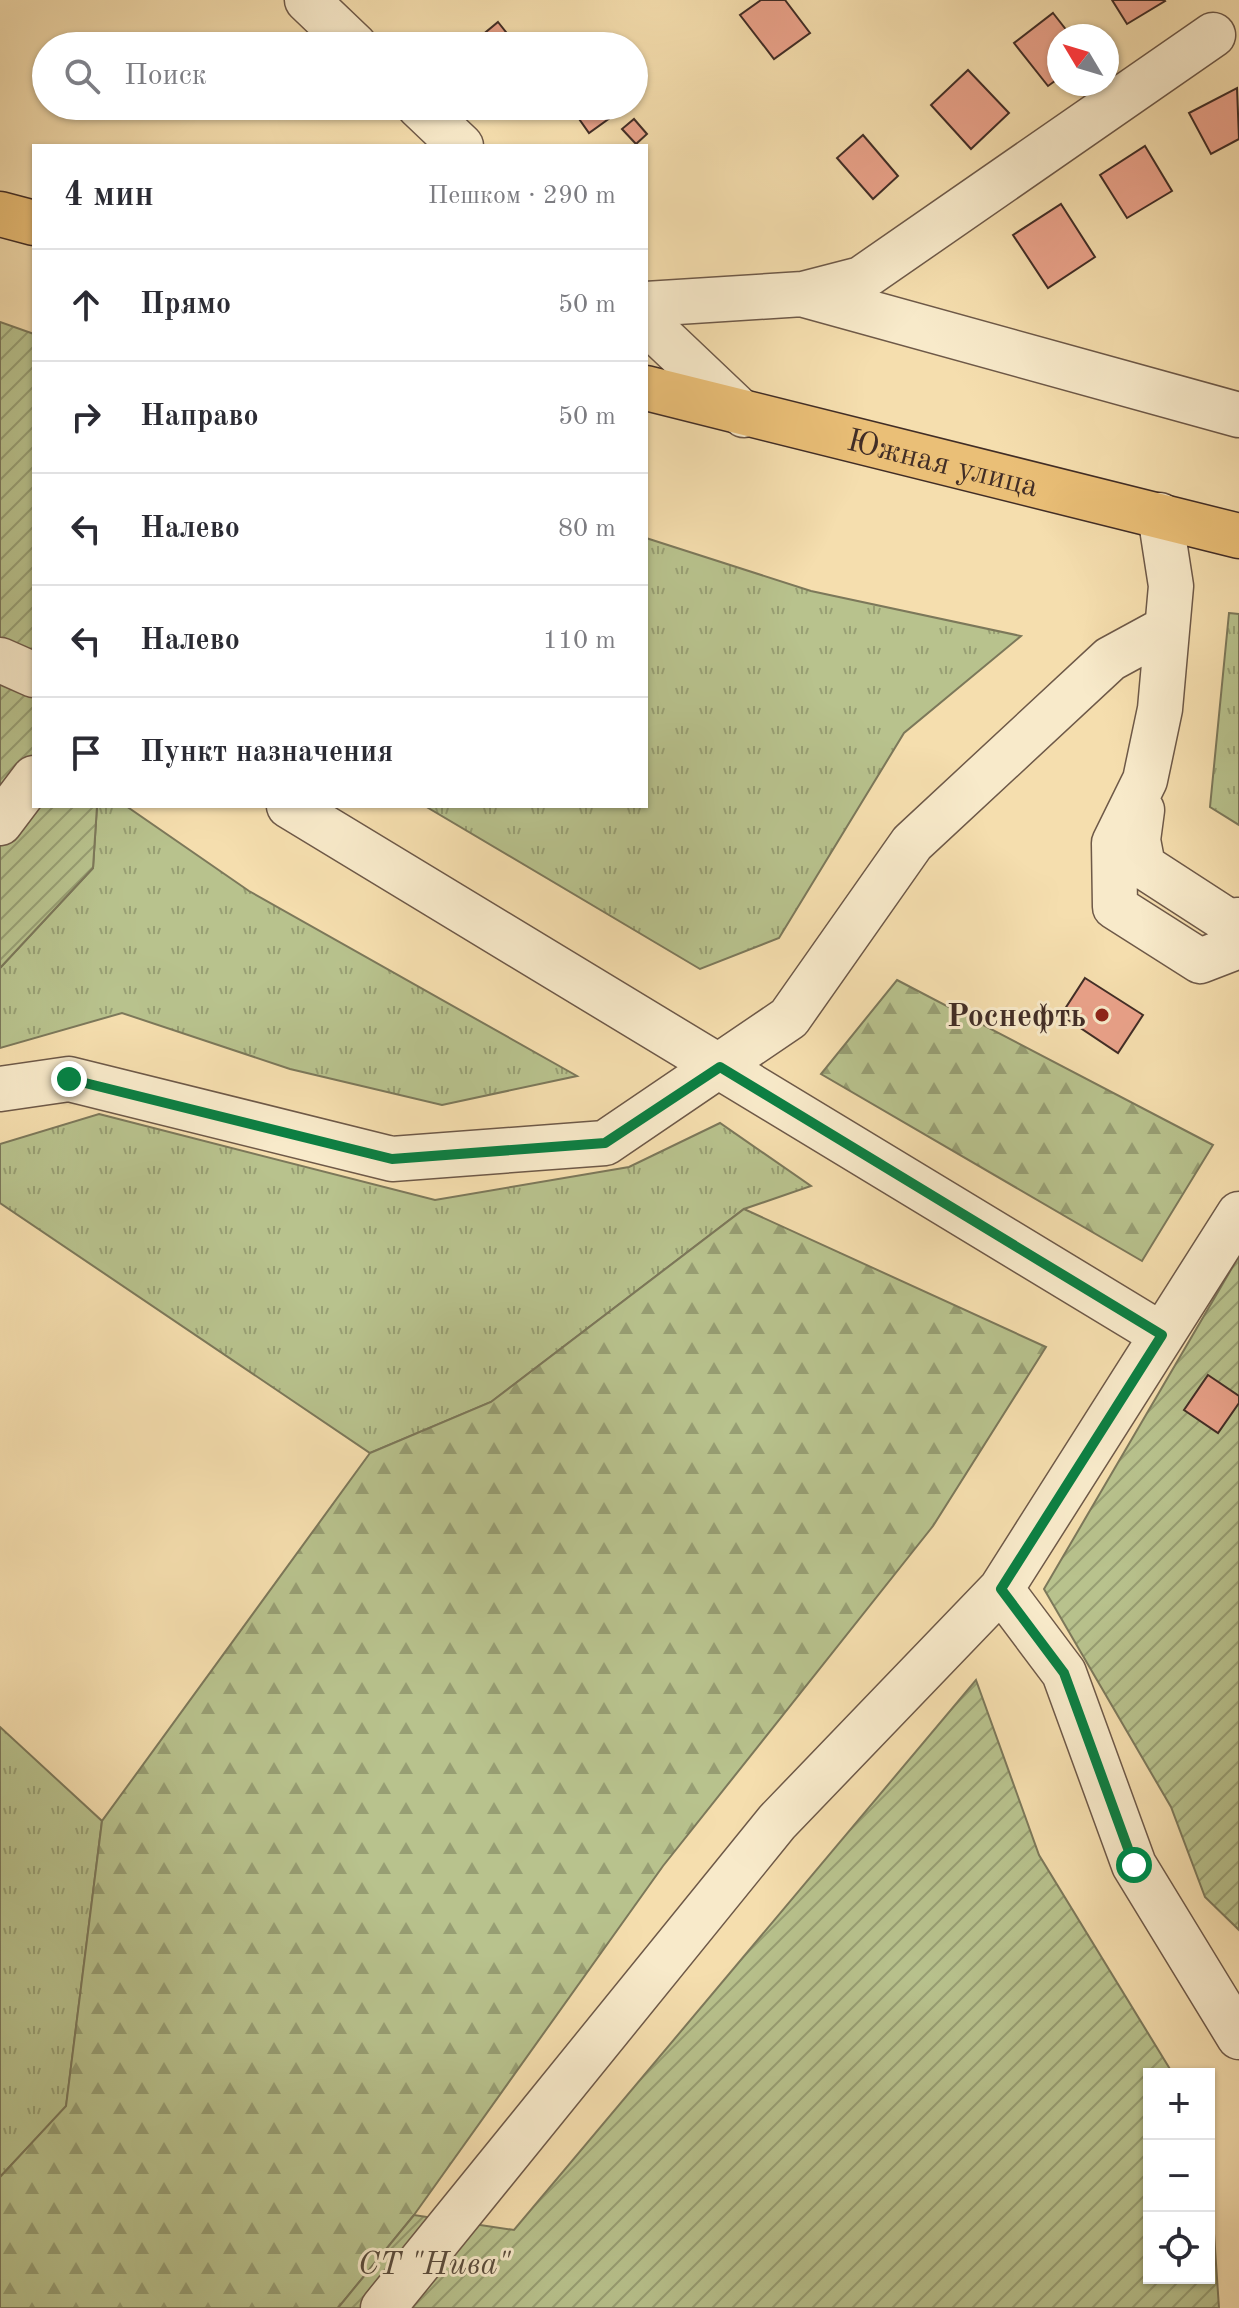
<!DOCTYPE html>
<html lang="ru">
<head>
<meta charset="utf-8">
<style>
  body { margin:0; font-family:"Old Standard TT",serif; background:#f7f7f7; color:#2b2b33 }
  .controls { position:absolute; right:24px; bottom:24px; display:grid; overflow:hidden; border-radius:0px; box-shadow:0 2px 6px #0004 }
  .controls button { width:72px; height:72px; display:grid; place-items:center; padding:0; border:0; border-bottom:2px solid #e1e1e2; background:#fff; color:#2b2b33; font:40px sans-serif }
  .compass { position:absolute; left:1047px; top:24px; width:72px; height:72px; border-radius:50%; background:#fff; box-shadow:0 2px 6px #0004; rotate:308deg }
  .stop { position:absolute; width:24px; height:24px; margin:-18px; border:6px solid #0b8043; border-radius:50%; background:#fff }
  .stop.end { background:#0b8043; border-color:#fff; box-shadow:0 2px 8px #0008 }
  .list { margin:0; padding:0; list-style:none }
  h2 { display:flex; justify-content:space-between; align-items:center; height:104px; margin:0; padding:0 32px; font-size:34px }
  h2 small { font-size:26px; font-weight:400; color:#7c7c81 }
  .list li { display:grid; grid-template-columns:52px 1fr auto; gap:24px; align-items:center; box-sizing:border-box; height:112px; padding:0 32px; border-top:2px solid #e1e1e2 }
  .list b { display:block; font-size:30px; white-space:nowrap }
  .list em { font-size:26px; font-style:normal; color:#7c7c81 }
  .icon { flex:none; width:44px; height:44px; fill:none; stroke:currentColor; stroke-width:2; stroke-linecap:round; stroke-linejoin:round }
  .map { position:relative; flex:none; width:1239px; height:2308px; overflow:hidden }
  .search { position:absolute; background:#fff; box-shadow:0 2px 6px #0004; left:32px; top:32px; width:616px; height:88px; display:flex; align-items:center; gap:20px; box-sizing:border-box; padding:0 28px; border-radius:44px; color:#7c7c81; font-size:30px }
  .panel { position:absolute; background:#fff; box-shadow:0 2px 6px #0004; left:32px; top:144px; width:616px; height:664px; border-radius:0px }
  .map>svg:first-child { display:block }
  .grass { fill:url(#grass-tufts); stroke:#7c785a; stroke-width:2 }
  .forest { fill:url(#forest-firs); stroke:#7c785a; stroke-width:2 }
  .garden { fill:url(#garden-furrows); stroke:#7c785a; stroke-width:2 }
  .building { fill:#eaa28a; stroke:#412d26; stroke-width:2 }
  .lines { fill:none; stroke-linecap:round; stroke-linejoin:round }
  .minor-casing { stroke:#6e5948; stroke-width:47 }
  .highway-casing { stroke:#412d26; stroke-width:47 }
  .minor { stroke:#f8eaca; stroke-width:44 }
  .highway { stroke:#eabf77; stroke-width:44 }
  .route { stroke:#0b8043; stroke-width:10 }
  .poi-dot { fill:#8f2418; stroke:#f8eaca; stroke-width:3 }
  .labels { text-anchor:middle; stroke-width:6; stroke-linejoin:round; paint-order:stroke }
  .street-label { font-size:32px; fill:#412d26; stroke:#f8eaca }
  .poi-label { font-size:32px; font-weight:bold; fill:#412d26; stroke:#f8eaca; text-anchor:end }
  .park-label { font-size:32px; font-style:italic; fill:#594b3b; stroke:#f8eaca }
</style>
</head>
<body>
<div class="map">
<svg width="1239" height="2308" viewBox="0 0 1239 2308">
  <defs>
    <pattern id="grass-tufts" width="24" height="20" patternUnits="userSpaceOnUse" patternTransform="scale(2)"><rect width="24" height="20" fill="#b8c28d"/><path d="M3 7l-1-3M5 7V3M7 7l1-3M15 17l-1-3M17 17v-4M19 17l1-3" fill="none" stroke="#979e73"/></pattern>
    <pattern id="forest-firs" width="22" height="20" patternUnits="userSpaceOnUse" patternTransform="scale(2)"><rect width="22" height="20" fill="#b8c28d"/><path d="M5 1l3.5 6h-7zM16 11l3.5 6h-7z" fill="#979e73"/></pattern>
    <pattern id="garden-furrows" width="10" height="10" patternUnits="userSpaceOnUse" patternTransform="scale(2)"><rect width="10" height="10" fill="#b8c28d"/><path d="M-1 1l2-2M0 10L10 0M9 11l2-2" fill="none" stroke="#979e73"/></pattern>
  </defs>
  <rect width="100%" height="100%" fill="#f5deae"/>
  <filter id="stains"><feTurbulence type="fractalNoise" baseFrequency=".0025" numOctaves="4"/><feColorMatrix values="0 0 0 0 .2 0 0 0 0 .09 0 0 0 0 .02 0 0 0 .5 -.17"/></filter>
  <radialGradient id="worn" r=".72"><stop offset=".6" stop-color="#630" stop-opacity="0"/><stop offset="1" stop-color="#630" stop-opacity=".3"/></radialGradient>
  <!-- grass -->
  <path class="grass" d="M646,538L811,591L1021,636L904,733L779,938L700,969L425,806H646Z
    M1229,613L1239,614V825L1210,807Z
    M97,806H126L249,891L577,1076L442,1105L290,1069L122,1013L0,1048V968L93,868Z
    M99,1114L435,1200L629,1167L720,1123L811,1186L744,1209L491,1402L370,1453L0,1203V1144Z
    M0,1727L102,1821L66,2107L0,2177Z"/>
  <!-- forest -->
  <path class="forest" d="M897,980L1213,1145L1142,1261L821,1074Z
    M744,1209L1046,1347L933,1526L663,1866L414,2215L338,2308H0V2177L66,2106L102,1821L370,1453L491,1402Z"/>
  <!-- garden -->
  <path class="garden" d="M0,322L34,334V806H97L93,868L0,968Z
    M1239,1256V1930L1205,1897L1171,1807L1044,1589Z
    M976,1680L1039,1855L1173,2074H1149V2278H1209V2159L1219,2308H338L414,2215L514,2230Z"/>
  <!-- building -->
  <path class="building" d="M761,0H785L810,33L774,59L740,15Z
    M1112,0H1164L1165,1L1127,24Z
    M1053,13L1071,36H1059V78L1048,86L1014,43Z
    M498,22L517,46H469Z
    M968,70L1009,113L971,149L931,105Z
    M1237,88L1239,139L1211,154L1189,113Z
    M570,106H618L621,110L589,133Z
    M634,119L647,134L636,144L622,129Z
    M863,135L898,176L873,199L837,158Z
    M1145,146L1172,191L1127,218L1100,175Z
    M1061,204L1095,257L1048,288L1013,235Z
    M1085,978L1143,1015L1118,1053L1061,1015Z
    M1208,1375L1239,1396V1403L1218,1433L1184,1410Z"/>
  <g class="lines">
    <!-- minor casing -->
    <g class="minor-casing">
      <path id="minor" d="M307,0L355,46
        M419,106L461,146
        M805,295L1239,415
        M646,304L803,294L861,279L1213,35
        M646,322L744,415
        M1160,515L1171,586L1160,709L1145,780L1114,843L1115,907L1200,961L1239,946
        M0,660L34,675
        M289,806L1162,1335
        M1142,810L1138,840L1143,866L1228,921L1239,920
        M0,823L34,778
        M0,1089L69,1079L392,1159L605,1143L789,1018L912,843L1110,659L1167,628
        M1001,1589L1064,1673L1134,1865L1239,2037
        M383,2308L777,1822L1001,1589L1239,1214"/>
    </g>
    <!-- highway casing -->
    <g class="highway-casing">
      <g id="highway">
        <path d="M0,214L34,223"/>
        <path id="s1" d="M646,388L1239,536"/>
      </g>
    </g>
    <!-- minor -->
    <use href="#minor" class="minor"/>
    <!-- highway -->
    <use href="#highway" class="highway"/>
  </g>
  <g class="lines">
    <!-- route -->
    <path class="route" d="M69,1079L392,1159L605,1143L720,1067L1162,1335L1001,1589L1064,1673L1134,1865"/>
  </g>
  <!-- markers -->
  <circle class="poi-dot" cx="1102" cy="1015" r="8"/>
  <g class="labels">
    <!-- street labels -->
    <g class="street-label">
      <text dy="11" stroke="none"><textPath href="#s1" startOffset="306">Южная улица</textPath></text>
    </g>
    <!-- poi labels -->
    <g class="poi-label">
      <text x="1086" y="1026">Роснефть</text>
    </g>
    <!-- park labels -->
    <g class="park-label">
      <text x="434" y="2274">СТ "Нива"</text>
    </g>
  </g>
  <rect width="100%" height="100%" filter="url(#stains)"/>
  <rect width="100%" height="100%" fill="url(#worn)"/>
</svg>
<div class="controls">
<button>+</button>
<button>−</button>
<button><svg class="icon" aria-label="locate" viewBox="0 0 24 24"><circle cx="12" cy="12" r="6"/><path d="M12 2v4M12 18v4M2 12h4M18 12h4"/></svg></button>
</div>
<svg class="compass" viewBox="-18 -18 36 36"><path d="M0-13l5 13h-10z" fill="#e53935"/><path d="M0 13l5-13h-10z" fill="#7c7c81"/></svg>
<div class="stop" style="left:1134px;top:1865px"></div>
<div class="stop end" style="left:69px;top:1079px"></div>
<div class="search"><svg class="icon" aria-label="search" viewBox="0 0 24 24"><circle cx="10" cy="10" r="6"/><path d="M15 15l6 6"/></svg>Поиск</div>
<section class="panel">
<h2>4 мин<small>Пешком · 290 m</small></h2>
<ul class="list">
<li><svg class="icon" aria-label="ahead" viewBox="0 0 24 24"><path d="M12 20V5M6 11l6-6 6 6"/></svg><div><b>Прямо</b></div><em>50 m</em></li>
<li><svg class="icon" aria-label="right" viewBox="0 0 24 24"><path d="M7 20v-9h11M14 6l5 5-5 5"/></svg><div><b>Направо</b></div><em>50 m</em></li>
<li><svg class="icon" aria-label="left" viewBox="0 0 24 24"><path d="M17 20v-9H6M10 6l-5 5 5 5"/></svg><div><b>Налево</b></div><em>80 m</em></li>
<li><svg class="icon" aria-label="left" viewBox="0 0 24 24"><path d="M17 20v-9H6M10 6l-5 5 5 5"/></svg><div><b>Налево</b></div><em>110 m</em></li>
<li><svg class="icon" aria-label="arrive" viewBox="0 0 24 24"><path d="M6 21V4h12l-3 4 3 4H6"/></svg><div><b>Пункт назначения</b></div></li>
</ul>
</section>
</div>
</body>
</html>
